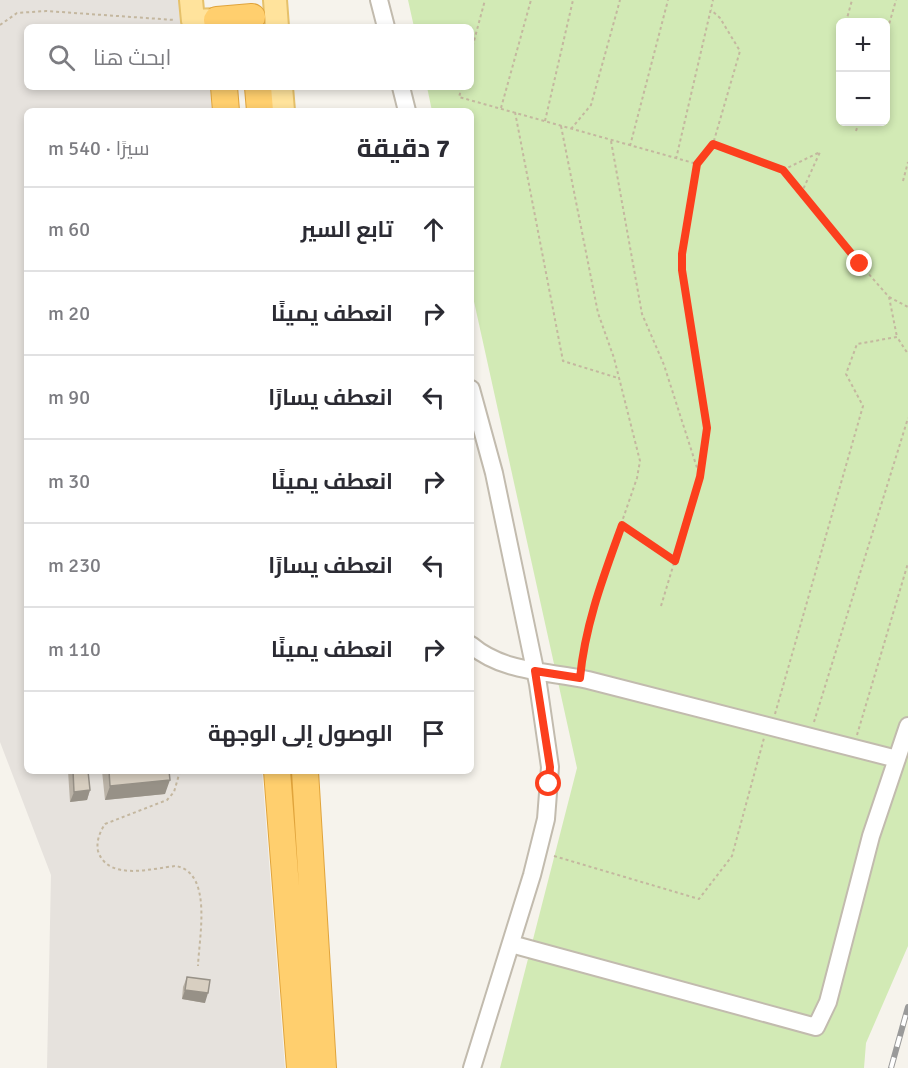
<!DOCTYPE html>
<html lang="ar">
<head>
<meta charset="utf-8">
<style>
  body { margin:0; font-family:Signika,Cairo,sans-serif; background:#f2f2f3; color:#2b2b33; direction:rtl }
  .controls { position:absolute; right:18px; top:18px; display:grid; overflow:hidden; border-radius:9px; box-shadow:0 3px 9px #0003 }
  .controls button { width:54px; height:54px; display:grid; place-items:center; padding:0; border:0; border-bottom:2px solid #e1e1e2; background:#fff; color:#2b2b33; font:30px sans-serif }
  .stop { position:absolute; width:18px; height:18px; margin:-14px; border:4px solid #fc3f1d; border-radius:50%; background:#fff }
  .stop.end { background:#fc3f1d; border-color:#fff; box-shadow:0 2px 6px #0008 }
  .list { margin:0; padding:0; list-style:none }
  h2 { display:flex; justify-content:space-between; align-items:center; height:78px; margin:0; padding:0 24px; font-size:26px }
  h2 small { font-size:20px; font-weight:400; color:#7c7c81 }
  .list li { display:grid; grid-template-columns:39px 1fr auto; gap:18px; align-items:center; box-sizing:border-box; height:84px; padding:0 24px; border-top:2px solid #e1e1e2 }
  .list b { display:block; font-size:22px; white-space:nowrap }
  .list em { font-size:20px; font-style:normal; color:#7c7c81 }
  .icon { flex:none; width:33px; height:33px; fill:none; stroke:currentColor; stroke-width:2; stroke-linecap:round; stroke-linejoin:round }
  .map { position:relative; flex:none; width:908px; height:1068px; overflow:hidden; direction:ltr }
  .search { position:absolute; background:#fff; box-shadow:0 3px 9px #0003; left:24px; top:24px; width:450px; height:66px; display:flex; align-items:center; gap:15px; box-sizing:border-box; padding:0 21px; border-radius:9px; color:#7c7c81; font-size:22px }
  .panel { position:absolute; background:#fff; box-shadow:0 3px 9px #0003; left:24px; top:108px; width:450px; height:666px; border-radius:9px; direction:rtl }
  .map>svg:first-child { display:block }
  .industrial { fill:#e6e2dd }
  .green { fill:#d2eab5; fill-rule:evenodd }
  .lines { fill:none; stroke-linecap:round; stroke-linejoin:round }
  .minor-casing { stroke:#c2bbae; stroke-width:20 }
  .major-casing { stroke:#e6c16a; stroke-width:26 }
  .highway-casing { stroke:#e0a43c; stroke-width:28 }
  .path { stroke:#c4b79f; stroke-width:2; stroke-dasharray:3 3; stroke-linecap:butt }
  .minor { stroke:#fff; stroke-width:16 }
  .major { stroke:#ffe39c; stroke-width:22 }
  .highway { stroke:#ffcf6e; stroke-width:26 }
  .rail-casing { stroke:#9a9a9a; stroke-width:6 }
  .rail { stroke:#fff; stroke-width:4; stroke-dasharray:11; stroke-linecap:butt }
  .wall { fill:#bab2a6 }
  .shaded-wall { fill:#979187 }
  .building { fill:#d8cfc1; stroke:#979187; stroke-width:1.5 }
  .route { stroke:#fc3f1d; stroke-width:8 }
</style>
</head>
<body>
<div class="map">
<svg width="908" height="1068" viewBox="0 0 908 1068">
  <rect width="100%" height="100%" fill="#f6f3ec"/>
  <!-- industrial -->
  <path class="industrial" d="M0,0H203L206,27H27V87H210L212,111H27V771H262L285,1068H47L51,875L0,742Z"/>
  <!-- green -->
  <path class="green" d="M408,0H908V946L866,1043L864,1068H500L577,768L471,288V111H432L427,87H471V27H414ZM840,22H886V122H840Z"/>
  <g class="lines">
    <!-- minor casing -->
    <g class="minor-casing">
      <path id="minor" d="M379,0L386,27
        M401,87L407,111
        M471,389L494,473L538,684L550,767L546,819L532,875L472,1068
        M471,645C504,673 548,671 588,680L897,759
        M511,944L816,1027L828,1002L871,836L908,726"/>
    </g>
    <!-- major casing -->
    <g class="major-casing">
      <path id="major" d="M191,0L193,21L217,20
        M275,0L277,27
        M281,87L283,111"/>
    </g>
    <!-- highway casing -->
    <g class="highway-casing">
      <path id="highway" d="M217,20L252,17
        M224,87L226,111
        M258,87L260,111
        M277,771L300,1068
        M305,771L323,1068"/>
    </g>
    <!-- path -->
    <path class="path" d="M846,22L852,0
      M0,25L17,13L46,11L175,20
      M886,35L896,0
      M471,52L485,0
      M462,87L459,97L697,164
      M501,108L531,0
      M515,112L563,361L618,378
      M545,121L573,0
      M561,126L598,313L614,358L640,461L637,478L594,603L581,663
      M571,129L591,105L620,0
      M856,131L859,122
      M611,141L642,314L664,365L699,474
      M713,144L783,170L816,214L889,297L897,337
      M630,146L668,0
      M676,159L713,0
      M783,170L820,152L801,194
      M903,181L908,162
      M889,297L908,307
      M623,525L675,561
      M661,606L700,477L707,428L682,270V254L697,164L713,144L740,51L720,18L711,10
      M775,714L863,406L846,374L857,344L897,337L908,354
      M814,722L908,418
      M857,735L908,563
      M180,771L174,792L167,800L105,824C100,832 96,841 98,851C108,882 153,868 176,866C213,873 199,937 198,966
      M554,856L699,899L732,856L764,738"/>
    <!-- minor -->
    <use href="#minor" class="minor"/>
    <!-- major -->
    <use href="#major" class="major"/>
    <!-- highway -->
    <use href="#highway" class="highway"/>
    <!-- rail casing -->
    <g class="rail-casing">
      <path id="rail" d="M891,1068L908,1007"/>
    </g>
    <!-- rail -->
    <use href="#rail" class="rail"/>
  </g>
  <!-- wall -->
  <path class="wall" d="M68,771H88L90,790L87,800L70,802Z
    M102,771H169L165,794L105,800Z
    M187,977L205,1003L182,999L183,987Z"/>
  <!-- shaded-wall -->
  <path class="shaded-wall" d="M170,780L165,794L105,800L110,786Z
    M90,790L87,800L70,802L74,792Z
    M185,990L208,993L205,1003L182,999Z"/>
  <!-- building -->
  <path class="building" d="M73,771H88L90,790L74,792Z
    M109,771H169L170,780L110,786Z
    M187,977L210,980L208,993L185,990Z"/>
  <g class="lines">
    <!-- route -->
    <path class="route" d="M549,784L550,767L535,671L580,678C585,624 604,575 622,525L675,561L700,477L707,428L682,270V254L697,164L713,144L783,170L860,264"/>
  </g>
</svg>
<div class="controls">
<button>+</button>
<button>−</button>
</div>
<div class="stop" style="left:549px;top:784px"></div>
<div class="stop end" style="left:860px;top:264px"></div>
<div class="search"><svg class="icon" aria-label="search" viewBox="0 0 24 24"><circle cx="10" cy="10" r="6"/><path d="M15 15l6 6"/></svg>ابحث هنا</div>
<section class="panel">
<h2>7 دقيقة<small>سيرًا · 540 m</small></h2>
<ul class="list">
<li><svg class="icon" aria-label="ahead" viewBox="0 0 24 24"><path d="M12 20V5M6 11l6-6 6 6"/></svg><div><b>تابع السير</b></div><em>60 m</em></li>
<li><svg class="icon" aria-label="right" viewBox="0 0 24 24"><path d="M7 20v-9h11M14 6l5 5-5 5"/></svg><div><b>انعطف يمينًا</b></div><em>20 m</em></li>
<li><svg class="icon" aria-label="left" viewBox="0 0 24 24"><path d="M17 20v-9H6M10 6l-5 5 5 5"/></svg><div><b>انعطف يسارًا</b></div><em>90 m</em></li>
<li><svg class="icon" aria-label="right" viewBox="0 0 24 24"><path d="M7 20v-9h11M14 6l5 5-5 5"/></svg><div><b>انعطف يمينًا</b></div><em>30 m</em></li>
<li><svg class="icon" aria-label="left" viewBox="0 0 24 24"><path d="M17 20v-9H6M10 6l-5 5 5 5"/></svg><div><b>انعطف يسارًا</b></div><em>230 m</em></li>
<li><svg class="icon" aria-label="right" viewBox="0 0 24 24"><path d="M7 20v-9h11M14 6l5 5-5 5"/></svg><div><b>انعطف يمينًا</b></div><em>110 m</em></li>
<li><svg class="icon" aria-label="arrive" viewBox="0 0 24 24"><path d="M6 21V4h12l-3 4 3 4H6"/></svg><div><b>الوصول إلى الوجهة</b></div></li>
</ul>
</section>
</div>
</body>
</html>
